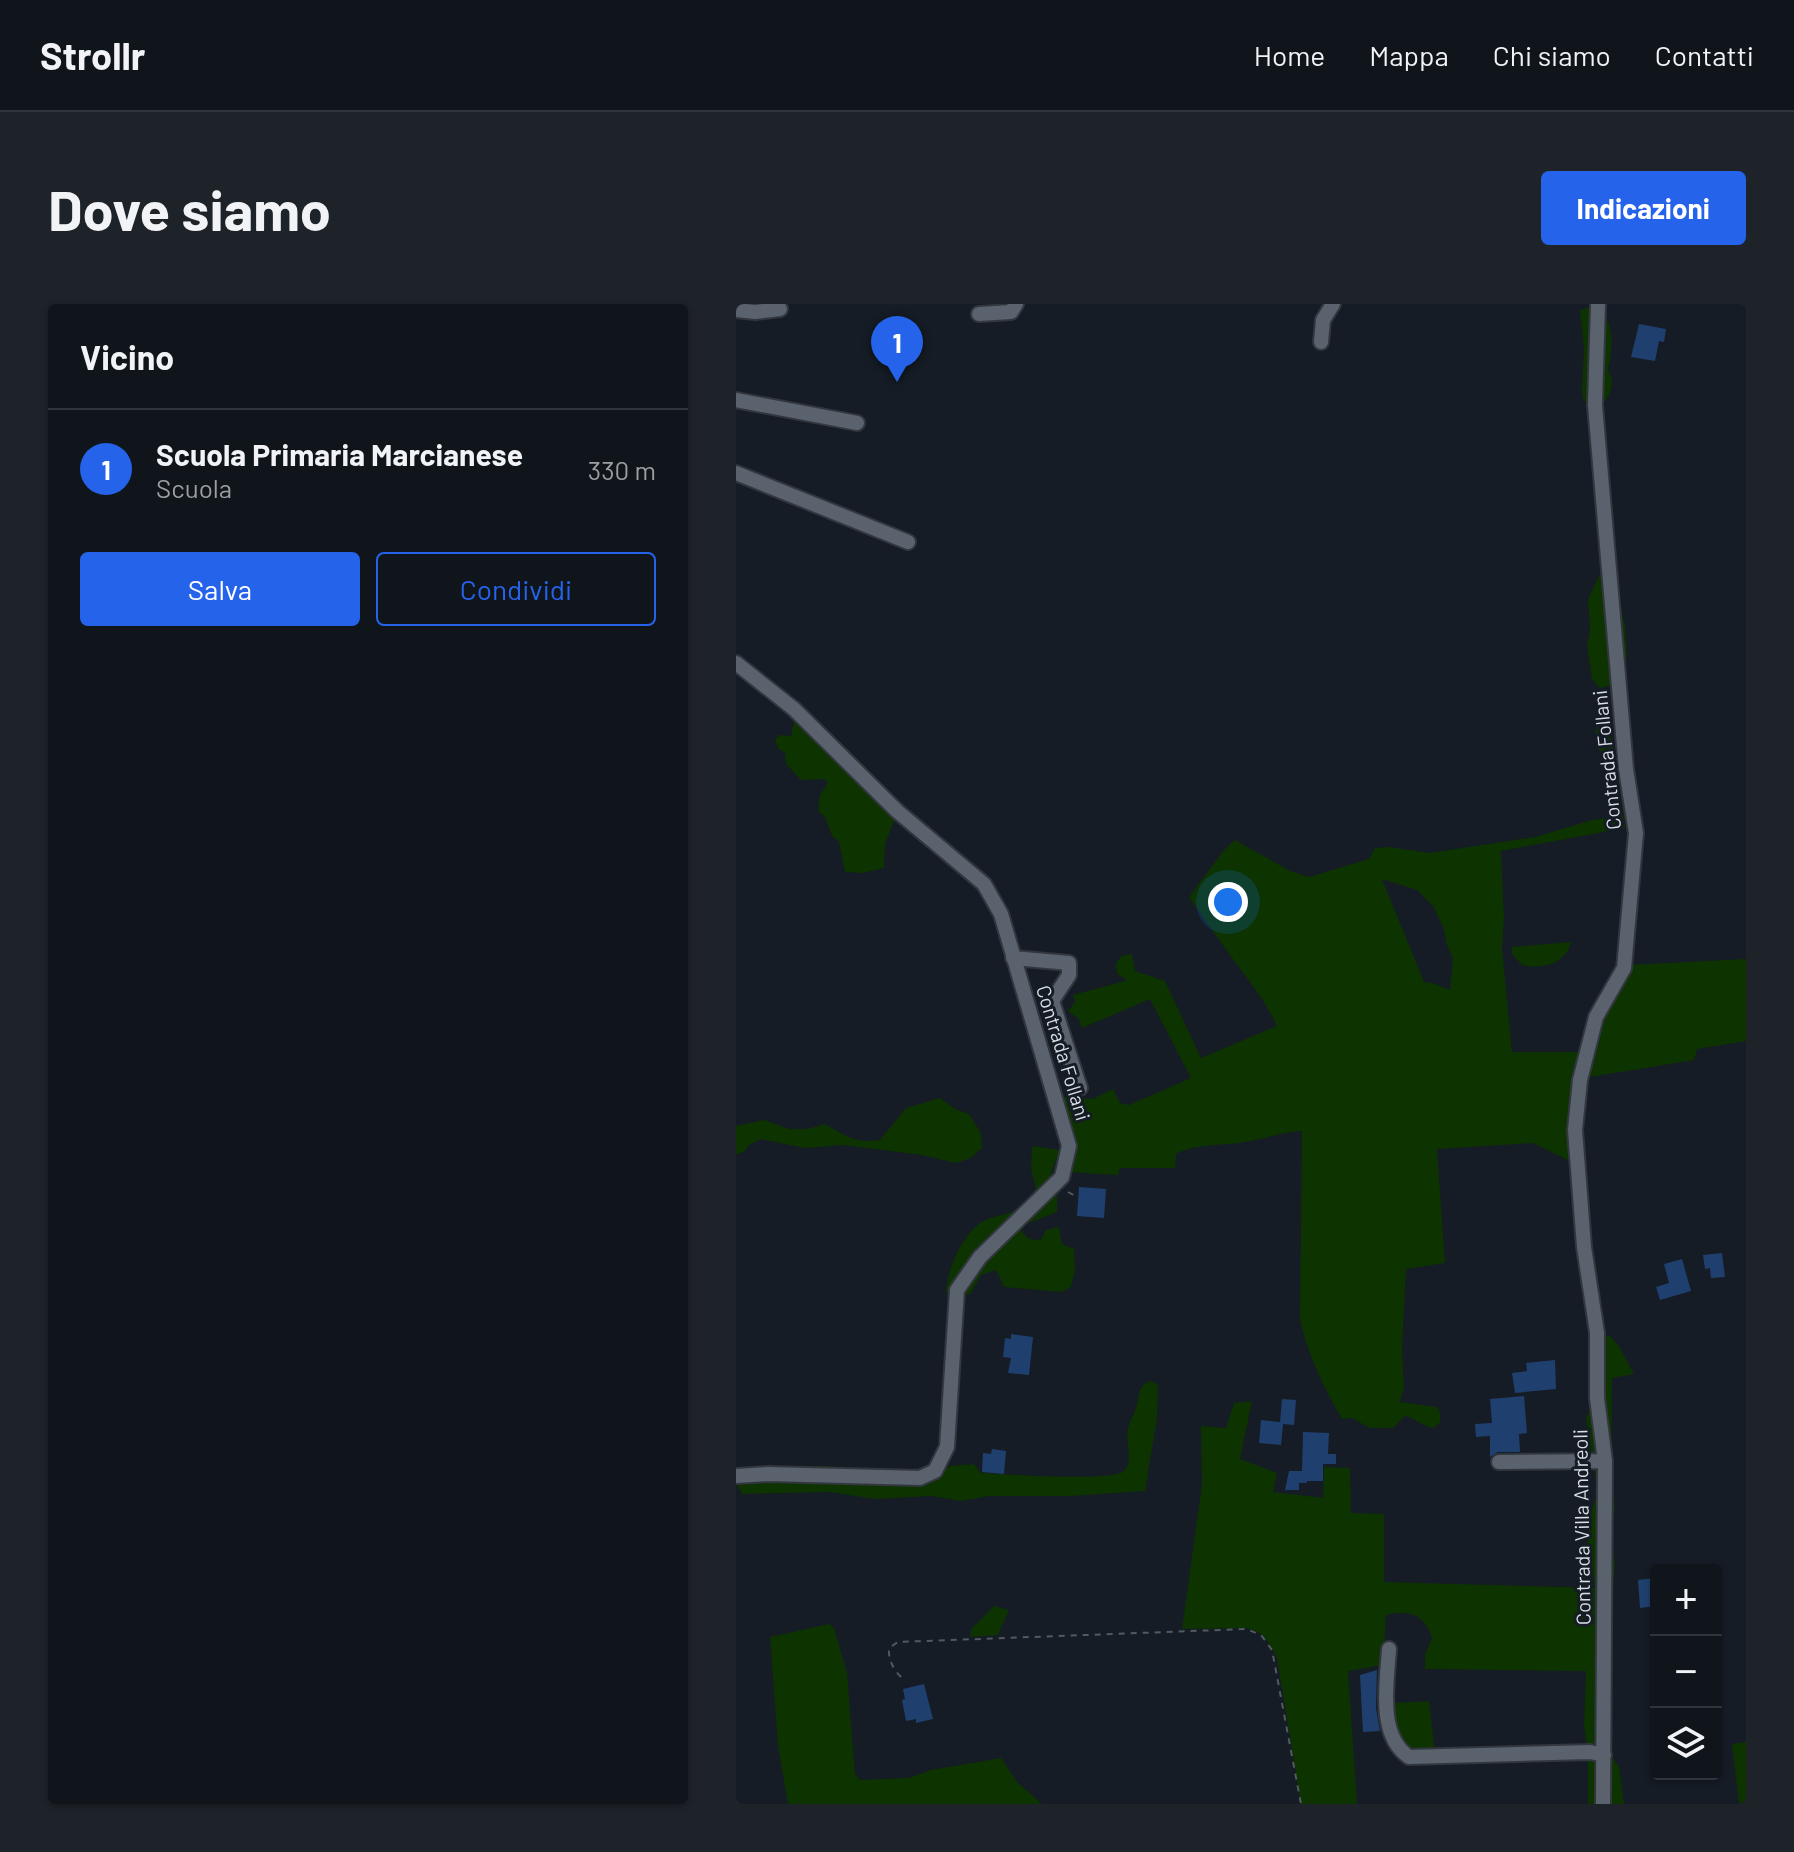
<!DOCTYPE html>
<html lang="it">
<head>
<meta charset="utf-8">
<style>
  body { margin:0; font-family:Barlow,sans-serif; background:#1e2229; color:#f1f3f6 }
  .controls { position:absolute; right:24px; bottom:24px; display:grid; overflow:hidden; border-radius:8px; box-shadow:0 2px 6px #0004 }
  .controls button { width:72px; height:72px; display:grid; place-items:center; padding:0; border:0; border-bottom:2px solid #30343b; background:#10151c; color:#f1f3f6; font:40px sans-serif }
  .you { position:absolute; left:492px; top:598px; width:28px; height:28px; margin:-20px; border:6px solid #fff; border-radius:50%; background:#1a73e8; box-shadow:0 0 0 12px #1a73e833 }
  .badge { display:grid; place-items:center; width:52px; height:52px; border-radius:50%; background:#2563eb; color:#fff; font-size:26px; font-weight:700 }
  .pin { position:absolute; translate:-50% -66px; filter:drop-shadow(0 2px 4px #0008) }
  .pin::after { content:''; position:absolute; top:42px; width:28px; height:24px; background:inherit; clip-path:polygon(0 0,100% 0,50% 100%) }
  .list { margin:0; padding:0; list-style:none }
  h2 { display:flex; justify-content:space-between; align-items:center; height:104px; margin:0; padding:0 32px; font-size:34px }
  h2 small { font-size:26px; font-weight:400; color:#9c9fa3 }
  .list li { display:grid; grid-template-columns:52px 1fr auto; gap:24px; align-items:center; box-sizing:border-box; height:120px; padding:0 32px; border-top:2px solid #30343b }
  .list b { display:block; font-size:30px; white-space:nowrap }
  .list p { margin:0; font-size:26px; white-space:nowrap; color:#9c9fa3 }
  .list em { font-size:26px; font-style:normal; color:#9c9fa3 }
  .actions { display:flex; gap:16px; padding:24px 32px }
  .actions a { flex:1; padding:18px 0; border:2px solid #2563eb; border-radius:8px; text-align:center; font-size:28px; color:#2563eb }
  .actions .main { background:#2563eb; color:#fff }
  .icon { flex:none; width:44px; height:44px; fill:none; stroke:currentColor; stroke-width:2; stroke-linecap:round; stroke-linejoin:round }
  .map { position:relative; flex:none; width:1010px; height:1500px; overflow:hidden; border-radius:8px }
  header { display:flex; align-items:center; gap:48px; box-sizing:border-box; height:112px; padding:0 40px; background:#10151c; border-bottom:2px solid #30343b }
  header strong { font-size:38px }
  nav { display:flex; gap:44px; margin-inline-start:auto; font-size:28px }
  .intro { display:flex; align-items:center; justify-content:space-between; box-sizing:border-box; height:192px; padding:0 48px }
  h1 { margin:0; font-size:56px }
  .button { padding:20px 36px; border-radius:8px; background:#2563eb; color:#fff; font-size:28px; font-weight:700 }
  main { display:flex; gap:48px; padding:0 48px }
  aside { flex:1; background:#10151c; border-radius:8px; box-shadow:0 2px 6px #0004 }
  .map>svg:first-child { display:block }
  .green { fill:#0d3301; fill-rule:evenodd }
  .building { fill:#1f406e }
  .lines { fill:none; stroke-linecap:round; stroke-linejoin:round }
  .minor-casing { stroke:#32363e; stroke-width:18 }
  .path { stroke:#535961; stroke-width:2; stroke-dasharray:6 6; stroke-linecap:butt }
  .minor { stroke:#5a626d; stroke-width:14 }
  .labels { text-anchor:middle; stroke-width:6; stroke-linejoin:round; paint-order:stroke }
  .street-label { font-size:20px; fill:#dadfe6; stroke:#151c25 }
</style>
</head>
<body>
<header>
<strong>Strollr</strong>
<nav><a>Home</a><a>Mappa</a><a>Chi siamo</a><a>Contatti</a></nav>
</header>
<div class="intro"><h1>Dove siamo</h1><a class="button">Indicazioni</a></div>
<main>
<aside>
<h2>Vicino<small></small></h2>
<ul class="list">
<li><span class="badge">1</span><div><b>Scuola Primaria Marcianese</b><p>Scuola</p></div><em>330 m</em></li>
</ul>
<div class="actions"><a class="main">Salva</a><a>Condividi</a></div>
</aside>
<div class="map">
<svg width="1010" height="1500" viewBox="0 0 1010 1500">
  <rect width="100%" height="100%" fill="#151c25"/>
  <!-- green -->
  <path class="green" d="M858,2C879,14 877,41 873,60C871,68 873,66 875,73C878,85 871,94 865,103H854L847,95L846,86L848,44L844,6Z
    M864,270L880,282L889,322L891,351L887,368L877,381L864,384L856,375L851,341L854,326L852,295Z
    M60,408L114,447L129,464L143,480L160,512L149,540L148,564L127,569L109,568L103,538L96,532L89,513L82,507L84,491L92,479L88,475L65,476L50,460L49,449L42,444L39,436L43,431L55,432Z
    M863,420L870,421L875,433L889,524L765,547L768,615L766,644L776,748H846L836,858L797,839L701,845L709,959L670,965L666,1045L668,1083L664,1098L701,1103L704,1109V1118L698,1124C686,1123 680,1114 669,1112L657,1124H634L616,1114L606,1115C588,1084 572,1051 564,1016L566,827C546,828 529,835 509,838C486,842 461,839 440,850L439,864H384L382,871L330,868L322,792L357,795L377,785L384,799L393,801L455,774L414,695L346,724L343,715L332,707L339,698L337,691L389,677L390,675L381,670L380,660L385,652L396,650L399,667L429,677L465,754L541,722C527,692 507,670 489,644C476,627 466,610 453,593L488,546L499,536L554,567L573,573L633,555L639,544L653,543L694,549L799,533L856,516L881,513C880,499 879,480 875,467C870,450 850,440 863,420ZM646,575L681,586L697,602L708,625L711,641L717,655L714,686L697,679L688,678Z
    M835,638C830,660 805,666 786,661L776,650V643Z
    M1010,655V737L961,745L958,756L848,774L867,710L893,661Z
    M204,794L219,805L233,810L245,829L246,844L235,854L220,859L186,851L131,844L107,841L68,844L25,835L13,841L8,848L0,850V822L28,816L53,825H71L89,820C109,832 121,840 144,836L170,804Z
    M296,842L324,846L314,872L321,888V908L290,920L285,927L293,935L305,936L310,926L323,923L326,940L338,945L339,967L335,983L325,988L268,983L260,966L245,971L235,989L218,997L210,988C212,963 228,923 254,914C278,907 287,908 300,884L295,865Z
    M864,1032H874L883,1042L898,1070L876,1074L875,1179L879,1201L875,1233L879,1260L875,1312L873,1449L883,1463L888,1500H852V1451L848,1422L850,1367L689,1365V1350L696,1334C688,1310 673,1306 650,1311L647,1361L612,1367L621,1500H565L541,1354C533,1338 528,1328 510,1324L446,1325L466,1180L465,1122L490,1124L498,1099L516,1097L504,1155L541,1169L537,1188L587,1194L588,1163L614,1164L615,1209L648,1210V1278L859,1284C854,1249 844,1224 862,1191L850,1114L859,1097Z
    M415,1077L422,1081L421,1114L409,1187L335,1192H253L225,1197L196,1192L139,1195L93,1188L6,1190L0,1179L42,1162H95L149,1172L193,1174L214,1162L238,1160L245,1169C267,1170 377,1178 388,1167C398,1157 389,1137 392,1125C393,1118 397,1113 399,1107C404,1095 400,1081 415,1077Z
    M259,1302L273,1306L262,1331L234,1333L235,1325C241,1320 256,1303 259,1302Z
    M93,1320L98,1324L111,1369L119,1470L124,1476L173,1474L195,1466L265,1454L281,1478L306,1500H52L42,1442L34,1333Z
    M693,1397L699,1450H686L667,1443L658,1421L657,1399Z
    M1010,1438V1500H1003L996,1440Z"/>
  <!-- building -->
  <path class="building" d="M903,20L930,25L928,38L923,37L919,57L895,53Z
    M343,883L370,885L368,914L341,912Z
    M986,949L989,973L975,974L974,964L969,965L967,951Z
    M946,955L955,987L924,996L920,983L933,979L928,960Z
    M275,1030L297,1033L293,1071L272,1069L275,1054L267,1053L269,1034L275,1035Z
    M819,1056L820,1085L779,1089L776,1069L791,1067L790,1059Z
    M788,1092L791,1129L783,1130L784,1148H762L754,1153V1132L740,1133L739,1120L756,1119L754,1095Z
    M546,1095L560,1096L558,1121L547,1120L545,1141L523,1139L525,1116L544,1118Z
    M567,1128L593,1129L592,1150H600V1160H587V1177H571V1179H563V1186H549L553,1167H566Z
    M256,1145L270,1147L268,1170L246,1168L247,1149L255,1150Z
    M920,1274V1302L904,1304L902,1276Z
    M641,1366L640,1404L644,1427L627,1428L624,1371Z
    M188,1380L197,1415L180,1419V1415L170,1417L166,1396L169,1395L167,1385Z"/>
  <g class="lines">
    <!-- minor casing -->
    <g class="minor-casing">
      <path id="minor" d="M862,0L859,101L890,465L900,529L888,664L860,713L844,776L839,826L848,943L861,1029V1094L869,1157L867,1500
        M0,6L19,8L44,5
        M243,10L275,8L280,0
        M585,38L587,16L597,0
        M0,96L121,119
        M0,169L172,238
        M0,359L58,405L161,507L248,580L265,610L333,842L326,873L244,953L221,986L211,1143L199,1167L184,1174L32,1170L0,1172
        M277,654L333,659V671L316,697L344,784
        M763,1158L869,1157
        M653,1345C651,1379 641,1431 673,1453L854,1448L868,1451"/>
    </g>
    <!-- path -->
    <path class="path" d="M332,888L341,893
      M165,1373C157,1365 152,1355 153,1344L162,1338L510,1325L525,1331L536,1346L565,1500"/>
    <!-- minor -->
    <use href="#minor" class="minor"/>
  </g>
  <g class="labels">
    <!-- street labels -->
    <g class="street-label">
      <text transform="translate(871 456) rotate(-96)" y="7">Contrada Follani</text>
      <text transform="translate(327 749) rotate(73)" y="7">Contrada Follani</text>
      <text transform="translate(846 1223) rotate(-91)" y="7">Contrada Villa Andreoli</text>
    </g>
  </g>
</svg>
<div class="controls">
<button>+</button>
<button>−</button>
<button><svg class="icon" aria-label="layers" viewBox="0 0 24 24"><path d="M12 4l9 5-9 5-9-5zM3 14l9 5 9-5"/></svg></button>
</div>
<div class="you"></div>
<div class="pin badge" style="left:161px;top:78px">1</div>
</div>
</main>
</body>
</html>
